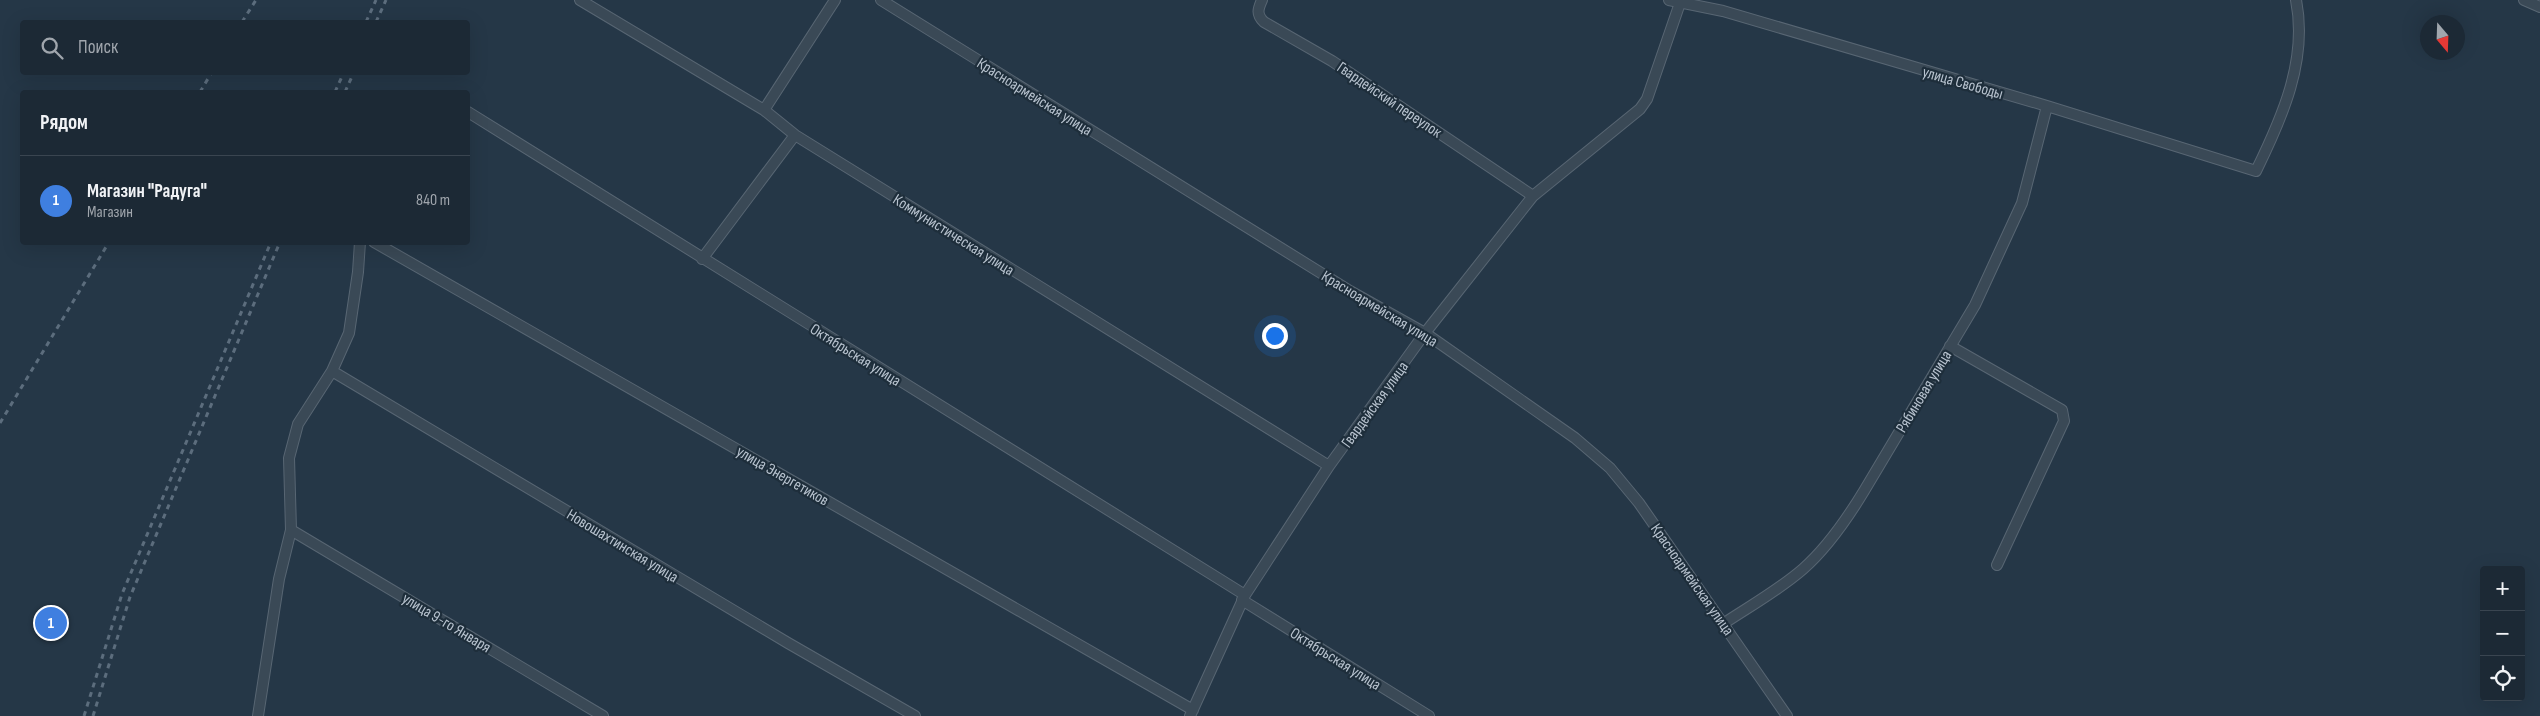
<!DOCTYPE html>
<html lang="ru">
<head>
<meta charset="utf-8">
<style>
  body { margin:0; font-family:"Sofia Sans Condensed",sans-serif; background:#293541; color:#f1f3f6 }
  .controls { position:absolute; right:15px; bottom:15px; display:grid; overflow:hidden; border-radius:5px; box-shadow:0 5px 20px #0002 }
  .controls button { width:45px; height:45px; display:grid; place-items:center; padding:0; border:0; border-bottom:1px solid #3a4550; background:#1c2935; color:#f1f3f6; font:25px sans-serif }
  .compass { position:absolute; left:2420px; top:15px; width:45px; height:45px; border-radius:50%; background:#1c2935; box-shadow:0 5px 20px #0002; rotate:161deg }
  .you { position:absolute; left:1274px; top:335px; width:18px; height:18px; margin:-12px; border:4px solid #fff; border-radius:50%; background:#1a73e8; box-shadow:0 0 0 8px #1a73e833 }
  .badge { display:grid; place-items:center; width:32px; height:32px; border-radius:50%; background:#1a73e8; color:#fff; font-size:16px; font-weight:700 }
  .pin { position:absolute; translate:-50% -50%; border:2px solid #fff; box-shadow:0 1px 5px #0006 }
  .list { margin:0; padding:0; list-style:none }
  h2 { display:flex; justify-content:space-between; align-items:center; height:65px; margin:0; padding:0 20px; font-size:21px }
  h2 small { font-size:16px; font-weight:400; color:#a0a6ad }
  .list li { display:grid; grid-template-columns:32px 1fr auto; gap:15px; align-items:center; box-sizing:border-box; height:90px; padding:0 20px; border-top:1px solid #3a4550 }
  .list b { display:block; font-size:19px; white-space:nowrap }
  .list p { margin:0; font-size:16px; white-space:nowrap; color:#a0a6ad }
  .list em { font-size:16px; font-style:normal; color:#a0a6ad }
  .icon { flex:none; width:28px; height:28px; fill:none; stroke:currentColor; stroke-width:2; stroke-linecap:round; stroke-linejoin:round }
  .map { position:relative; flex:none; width:2540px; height:716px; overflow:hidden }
  .search { position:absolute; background:#1c2935; box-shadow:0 5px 20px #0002; left:20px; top:20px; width:450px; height:55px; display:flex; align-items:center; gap:12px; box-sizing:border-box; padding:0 18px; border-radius:5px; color:#a0a6ad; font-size:19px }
  .panel { position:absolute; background:#1c2935; box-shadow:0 5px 20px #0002; left:20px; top:90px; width:450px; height:155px; border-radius:5px }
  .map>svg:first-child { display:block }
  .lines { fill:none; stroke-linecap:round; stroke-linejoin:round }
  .street-casing { stroke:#586673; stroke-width:12 }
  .street { stroke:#3a4956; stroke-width:10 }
  .rail { stroke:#5c6d7d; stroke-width:3; stroke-dasharray:5 5; stroke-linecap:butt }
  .labels { text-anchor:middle; stroke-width:4.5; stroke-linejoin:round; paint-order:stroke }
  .street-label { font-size:16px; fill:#b8c3cf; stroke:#1e2e3b }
</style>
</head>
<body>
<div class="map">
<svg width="2540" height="716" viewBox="0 0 2540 716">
  <rect width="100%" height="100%" fill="#253747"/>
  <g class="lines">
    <!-- street casing -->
    <g class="street-casing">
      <path id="street" d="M580,0L764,110L795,135L1329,466
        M881,0L1350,291L1425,333L1575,438L1610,468L1639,503L1787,716
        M1262,0C1258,9 1256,14 1264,22L1332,61L1533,196
        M1669,0L1723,11L2047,106L2256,171C2282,118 2308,60 2296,0
        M2524,0L2540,7
        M764,110L835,0
        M468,112L1245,595
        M374,242L1193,710
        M702,259L795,135
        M1950,346L2062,410L2064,421L1997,565
        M332,371L788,643L915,716
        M291,530L603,716
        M1242,600L1429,716
        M1723,624C1750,606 1779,590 1803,569C1828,547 1847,519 1864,491L1975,305L2022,203L2047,106
        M258,716L279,579L291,530L289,458L298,424L332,371L349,333L358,272L360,242
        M1190,716L1245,595L1329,466L1425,333L1533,196L1640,109L1647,99L1680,3"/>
    </g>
    <!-- street -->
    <use href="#street" class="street"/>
    <!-- rail -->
    <path class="rail" d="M242,22L256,0
      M366,22L376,0
      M376,22L386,0
      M200,92L212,72
      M335,92L344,72
      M345,92L354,72
      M0,423L109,242
      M84,716L122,594L271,242
      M93,716L130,597L280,242"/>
  </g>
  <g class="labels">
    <!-- street labels -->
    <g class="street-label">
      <text transform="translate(1963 82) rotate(16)" y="6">улица Свободы</text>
      <text transform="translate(1035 96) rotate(32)" y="6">Красноармейская улица</text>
      <text transform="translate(1390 99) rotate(34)" y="6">Гвардейский переулок</text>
      <text transform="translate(954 234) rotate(32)" y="6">Коммунистическая улица</text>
      <text transform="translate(1380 308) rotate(31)" y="6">Красноармейская улица</text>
      <text transform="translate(856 354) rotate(32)" y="6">Октябрьская улица</text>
      <text transform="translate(1923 391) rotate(-59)" y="6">Рябиновая улица</text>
      <text transform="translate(1374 404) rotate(-54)" y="6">Гвардейская улица</text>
      <text transform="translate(783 475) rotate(30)" y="6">улица Энергетиков</text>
      <text transform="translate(623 545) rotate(31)" y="6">Новошахтинская улица</text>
      <text transform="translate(1693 579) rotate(55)" y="6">Красноармейская улица</text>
      <text transform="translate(447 622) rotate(31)" y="6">улица 9-го Января</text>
      <text transform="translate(1336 658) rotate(32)" y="6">Октябрьская улица</text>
    </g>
  </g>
</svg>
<div class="controls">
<button>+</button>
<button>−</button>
<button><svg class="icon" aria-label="locate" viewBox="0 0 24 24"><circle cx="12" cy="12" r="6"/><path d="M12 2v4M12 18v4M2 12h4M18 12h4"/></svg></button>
</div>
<svg class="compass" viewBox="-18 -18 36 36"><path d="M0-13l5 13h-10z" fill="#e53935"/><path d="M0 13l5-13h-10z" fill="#a0a6ad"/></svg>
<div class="you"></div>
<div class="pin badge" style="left:51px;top:623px;background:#3f7fe0">1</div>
<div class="search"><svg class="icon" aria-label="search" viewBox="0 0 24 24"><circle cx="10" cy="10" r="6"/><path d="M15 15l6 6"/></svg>Поиск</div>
<section class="panel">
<h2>Рядом<small></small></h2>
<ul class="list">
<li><span class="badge" style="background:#3f7fe0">1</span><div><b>Магазин &quot;Радуга&quot;</b><p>Магазин</p></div><em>840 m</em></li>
</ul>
</section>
</div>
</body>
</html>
